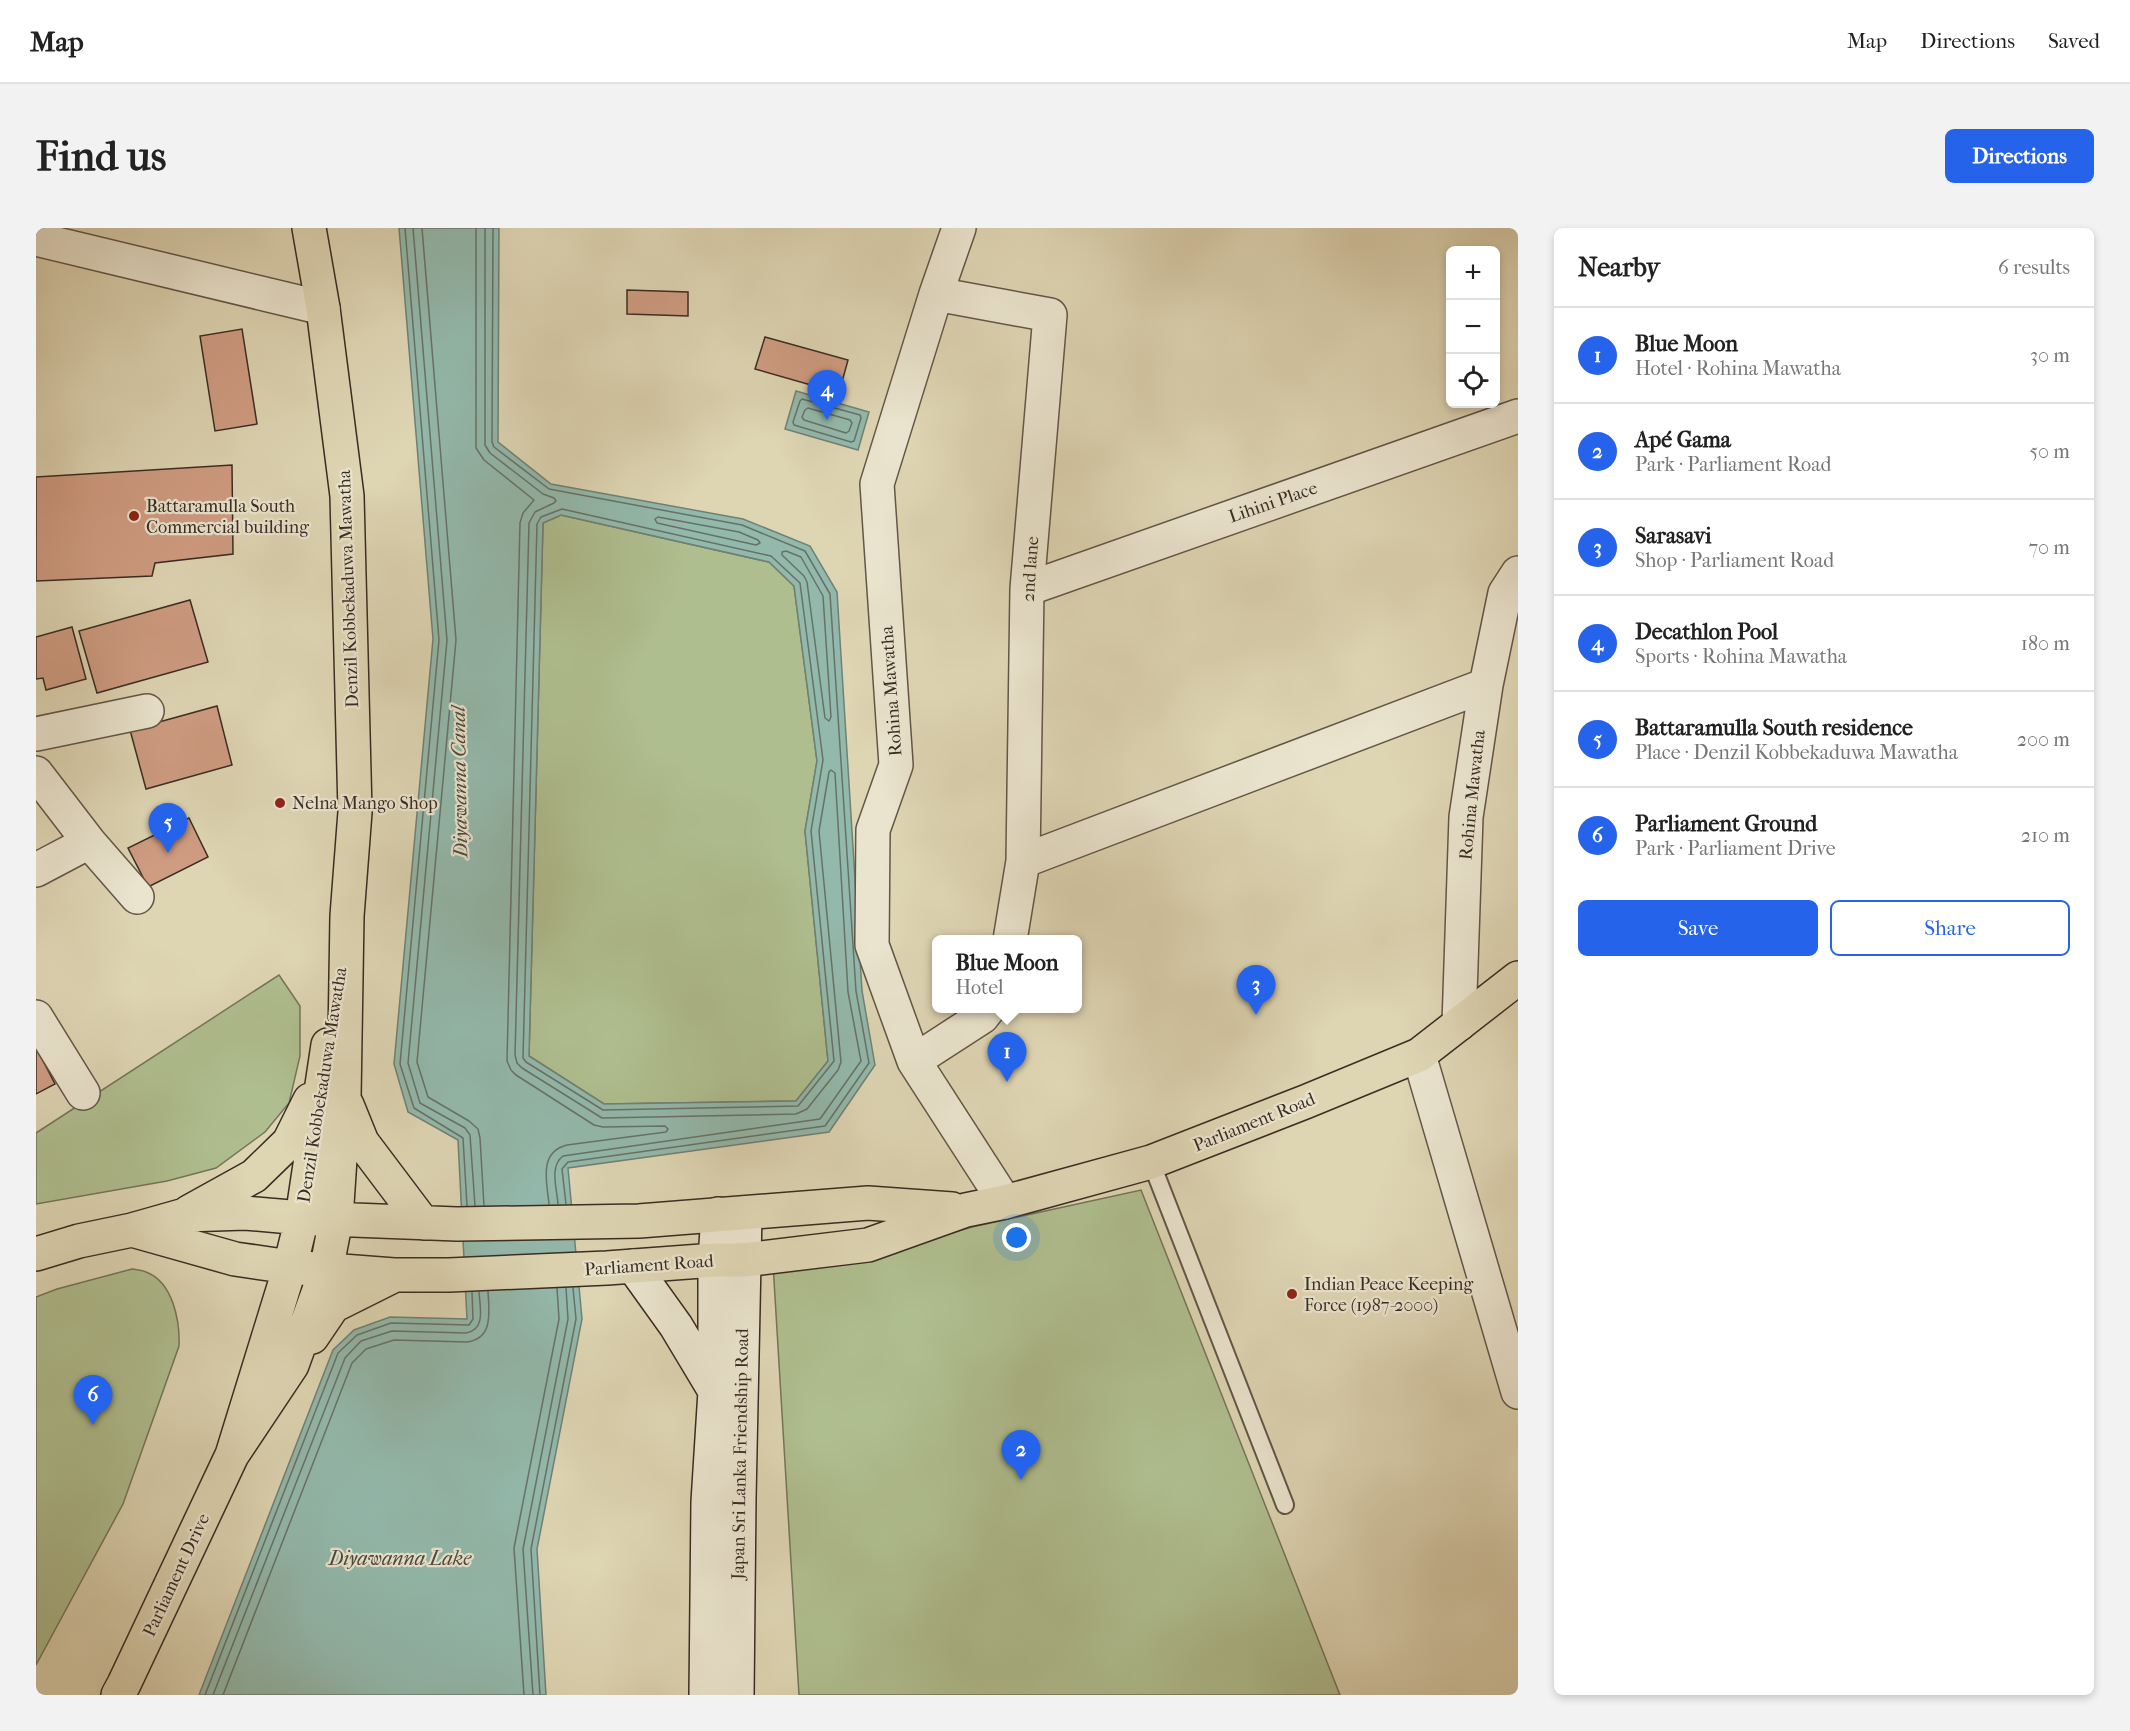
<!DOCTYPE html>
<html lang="en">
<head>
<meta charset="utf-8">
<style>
  body { margin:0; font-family:"IM FELL French Canon",serif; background:#f2f2f2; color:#222 }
  .controls { position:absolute; right:18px; top:18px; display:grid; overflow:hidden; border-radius:9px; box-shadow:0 3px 9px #0003 }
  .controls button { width:54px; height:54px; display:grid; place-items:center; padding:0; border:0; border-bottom:2px solid #e0e0e0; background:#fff; color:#222; font:30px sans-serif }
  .you { position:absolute; left:981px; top:1010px; width:21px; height:21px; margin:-15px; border:4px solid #fff; border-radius:50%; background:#1a73e8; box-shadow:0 0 0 9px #1a73e833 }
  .badge { display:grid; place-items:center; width:39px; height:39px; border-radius:50%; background:#2563eb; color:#fff; font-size:20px; font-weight:700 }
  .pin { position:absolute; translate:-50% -50px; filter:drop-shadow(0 2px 3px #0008) }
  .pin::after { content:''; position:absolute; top:32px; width:21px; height:18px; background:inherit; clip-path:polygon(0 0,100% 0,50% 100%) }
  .popup { position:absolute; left:896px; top:707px; width:150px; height:78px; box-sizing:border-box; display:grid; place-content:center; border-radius:9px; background:#fff; filter:drop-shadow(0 2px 4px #0005); font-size:20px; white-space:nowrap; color:#767676 }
  .popup b { font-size:22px; color:#222 }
  .popup::after { content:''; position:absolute; left:50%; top:100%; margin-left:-12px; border:12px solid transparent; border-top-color:#fff }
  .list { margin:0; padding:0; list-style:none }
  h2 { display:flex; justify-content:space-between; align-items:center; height:78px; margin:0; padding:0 24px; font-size:26px }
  h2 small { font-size:20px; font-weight:400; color:#767676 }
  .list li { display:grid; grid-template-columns:39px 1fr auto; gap:18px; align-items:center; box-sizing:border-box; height:96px; padding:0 24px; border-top:2px solid #e0e0e0 }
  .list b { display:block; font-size:22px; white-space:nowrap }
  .list p { margin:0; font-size:20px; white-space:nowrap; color:#767676 }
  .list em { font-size:20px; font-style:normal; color:#767676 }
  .actions { display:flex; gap:12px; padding:18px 24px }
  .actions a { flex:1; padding:14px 0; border:2px solid #2563eb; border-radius:9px; text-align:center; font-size:21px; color:#2563eb }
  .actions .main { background:#2563eb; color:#fff }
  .icon { flex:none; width:33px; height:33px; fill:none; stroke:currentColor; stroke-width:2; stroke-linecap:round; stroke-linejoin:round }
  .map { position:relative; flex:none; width:1482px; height:1467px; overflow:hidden; border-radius:9px }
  header { display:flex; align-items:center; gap:36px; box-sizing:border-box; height:84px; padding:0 30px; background:#fff; border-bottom:2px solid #e0e0e0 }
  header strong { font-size:28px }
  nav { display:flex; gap:33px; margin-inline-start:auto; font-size:21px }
  .intro { display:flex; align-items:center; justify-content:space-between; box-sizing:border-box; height:144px; padding:0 36px }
  h1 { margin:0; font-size:42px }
  .button { padding:15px 27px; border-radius:9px; background:#2563eb; color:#fff; font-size:21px; font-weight:700 }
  main { display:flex; gap:36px; padding:0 36px }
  aside { flex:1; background:#fff; border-radius:9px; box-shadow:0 3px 9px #0003 }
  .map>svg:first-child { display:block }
  .green { fill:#afbe8f; stroke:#747559; stroke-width:1.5 }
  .water { fill:#93b9ac; stroke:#6f8175; stroke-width:1.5; fill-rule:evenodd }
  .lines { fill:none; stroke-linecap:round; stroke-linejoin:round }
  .shore { stroke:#667268; stroke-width:1.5 }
  .building { fill:#cf9c82; stroke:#3a2c23; stroke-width:1.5 }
  .lane-casing { stroke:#635647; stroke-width:20 }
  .street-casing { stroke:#635647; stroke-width:36 }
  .secondary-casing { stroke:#3a2c23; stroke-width:36 }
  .primary-casing { stroke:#3a2c23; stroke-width:36 }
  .lane { stroke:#eae4ce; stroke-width:16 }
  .street { stroke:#eae4ce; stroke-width:33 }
  .secondary { stroke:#eae4ce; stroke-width:33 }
  .primary { stroke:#ded5b3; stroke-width:33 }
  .poi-dot { fill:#8f2418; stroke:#eae4ce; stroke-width:2 }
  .labels { text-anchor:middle; stroke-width:4.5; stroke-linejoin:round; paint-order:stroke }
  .street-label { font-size:18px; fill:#3a2c23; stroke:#eae4ce }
  .poi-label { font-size:18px; fill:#3a2c23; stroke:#eae4ce; text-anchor:start }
  .water-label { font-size:20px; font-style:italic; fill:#4c483e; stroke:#eae4ce }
</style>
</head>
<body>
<header>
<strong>Map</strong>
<nav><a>Map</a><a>Directions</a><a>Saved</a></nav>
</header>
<div class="intro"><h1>Find us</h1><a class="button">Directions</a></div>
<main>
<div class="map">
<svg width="1482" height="1467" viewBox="0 0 1482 1467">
  <rect width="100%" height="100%" fill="#ded5b3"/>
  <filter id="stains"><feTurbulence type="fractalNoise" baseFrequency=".00333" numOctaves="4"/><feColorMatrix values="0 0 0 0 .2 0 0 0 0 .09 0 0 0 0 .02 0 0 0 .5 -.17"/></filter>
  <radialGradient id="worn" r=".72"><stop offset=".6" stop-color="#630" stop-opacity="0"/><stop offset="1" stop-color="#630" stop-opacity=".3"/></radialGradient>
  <!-- green -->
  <path class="green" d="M525,287L733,334L758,358L781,533L769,603L792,833L760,873L568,876L493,828L507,295Z
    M243,747L264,778V828L253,875L229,904L180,940L131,953L0,976V905Z
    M1105,962L1304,1467H763L737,1036L837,1028L936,999Z
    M96,1041C101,1042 106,1042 110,1044C137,1054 144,1093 143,1118L87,1276L0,1437V1069L21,1061Z"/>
  <!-- water -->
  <path class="water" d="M363,0H463L462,214L515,256L707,291L774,318L801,364L826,763L839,837L793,904L532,940L546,1091L501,1321L510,1467H163L297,1122L318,1102L354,1089L431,1091L422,912L372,884L358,836L397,411ZM525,287L733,334L758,358L781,533L769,603L792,833L760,873L568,876L493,828L507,295Z
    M760,163L833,184L822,222L749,201Z"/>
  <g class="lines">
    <!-- shore -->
    <path class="shore" d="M369,0L403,412L364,836L378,880L427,910L431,978
      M377,0L411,412L372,835L384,875L429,900L434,907L439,978
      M386,0L420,412L381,834L392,869L433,893L442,901L444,910L448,978
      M440,0V220L448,232L498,272L487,285L484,295L471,833L475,842L480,847L558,897L567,899L629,898L632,901L630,904L531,917C502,924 511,955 513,976
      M449,0V217L454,225L507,266L518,270L520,273L518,275L499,284L493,295L479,827L481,835L486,840L566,890L760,886L771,881L802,842L805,834L783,603L793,544L795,542L799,545L812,764L825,833L784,891L527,928C513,938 521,961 522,976
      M457,0L456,214L458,219L513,261L706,297L769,323L794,366L820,763L833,835L789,898L532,934L526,941L530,976
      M766,171L824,187L825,190L818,213L815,214L758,197L757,194L764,173Z
      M772,180L814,192L816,195L813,203L810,205L768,192L766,189L769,182Z
      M526,281L735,328L764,355L787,532L775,603L798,833L762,878L567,882L490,834L487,830L501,296L505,289Z
      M622,289L703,304L722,312L724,315L720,317L621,295L619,291Z
      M750,323L765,329L787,368L795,489L793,493L789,490L771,354L768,348L746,327V324Z
      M169,1467L302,1125L321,1107L355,1095L433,1097L437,1091L436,1064
      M177,1467L309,1130L325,1113L356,1103L430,1105C450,1102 444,1079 443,1064
      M187,1467L316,1135L330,1121L358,1112L430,1114C458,1111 453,1084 452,1063
      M488,1467L478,1320L523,1091L521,1060
      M497,1467L487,1321L532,1091L530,1060
      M504,1467L495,1321L540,1091L537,1060"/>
  </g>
  <!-- building -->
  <path class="building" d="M591,62L652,64V88L591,86Z
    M206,101L221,196L179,203L164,108Z
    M729,109L812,132L803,165L719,141Z
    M196,237L197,326L119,335L116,348L0,353V249Z
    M154,372L172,434L61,465L43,403Z
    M36,399L50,451L10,462L7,450L0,451V409Z
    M181,478L196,537L110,561L94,502Z
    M153,590L172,629L112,659L92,620Z
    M0,819L19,856L0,866Z"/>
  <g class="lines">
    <!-- lane casing -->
    <g class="lane-casing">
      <path id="lane" d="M1115,934L1249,1277"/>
    </g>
    <!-- street casing -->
    <g class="street-casing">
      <path id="street" d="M923,0L900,66L841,256L860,537L837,602L836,717L878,833L969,974
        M0,11L287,80
        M900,66L1014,87L991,361L987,633L974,712
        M991,361L1482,188
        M0,506L111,483
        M0,545L53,614L101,669
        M987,633L1450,457
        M0,642L53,614
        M0,789L47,865
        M1423,796L1430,589L1450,457L1469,365L1482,345
        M1383,827L1482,1164
        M878,833L946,789L953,780"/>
    </g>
    <!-- secondary casing -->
    <g class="secondary-casing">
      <path id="secondary" d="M597,1038L640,1098L679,1163
        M670,1467L672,1274L679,1163V1032L682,986
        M701,1467L703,1270L709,985"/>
    </g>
    <!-- primary casing -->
    <g class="primary-casing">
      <path id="primary" d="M311,877L326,914L387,995
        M153,984L218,948L253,914L274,872
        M96,1002L199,1031L254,1039L358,1047H413L571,1040L679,1032H708L832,1017L930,982L969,974L1115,934L1269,874L1383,827L1482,750
        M0,1026L43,1013L96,1002L149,987L209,985L266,990L421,996L603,993L832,975L916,981
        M276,1109L297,1078L357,1048
        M196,1227L256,1137L290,1043L300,991L308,870L311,688L319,584L311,268L287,80L273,0
        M82,1467L88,1456L196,1227L254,1039L266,990L292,817"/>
    </g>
    <!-- lane -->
    <use href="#lane" class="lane"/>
    <!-- street -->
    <use href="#street" class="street"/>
    <!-- secondary -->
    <use href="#secondary" class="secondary"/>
    <!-- primary -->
    <use href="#primary" class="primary"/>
  </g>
  <!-- markers -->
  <g class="poi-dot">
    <circle cx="98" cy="288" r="6"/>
    <circle cx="244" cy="575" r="6"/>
    <circle cx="1256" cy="1066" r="6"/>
  </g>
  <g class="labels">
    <!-- street labels -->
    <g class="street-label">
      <text transform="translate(1237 274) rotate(-19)" y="6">Lihini Place</text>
      <text transform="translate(994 341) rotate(-86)" y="6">2nd lane</text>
      <text transform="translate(312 361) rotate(-92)" y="6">Denzil Kobbekaduwa Mawatha</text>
      <text transform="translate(855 463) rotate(-94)" y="6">Rohina Mawatha</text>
      <text transform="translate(1436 567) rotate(-84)" y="6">Rohina Mawatha</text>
      <text transform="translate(286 857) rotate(-81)" y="6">Denzil Kobbekaduwa Mawatha</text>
      <text transform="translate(1218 894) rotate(-22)" y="6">Parliament Road</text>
      <text transform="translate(613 1037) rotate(-4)" y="6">Parliament Road</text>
      <text transform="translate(704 1226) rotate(-89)" y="6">Japan Sri Lanka Friendship Road</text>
      <text transform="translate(140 1347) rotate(-65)" y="6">Parliament Drive</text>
    </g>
    <!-- poi labels -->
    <g class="poi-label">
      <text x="110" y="284">Battaramulla South<tspan x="110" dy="21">Commercial building</tspan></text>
      <text x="256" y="581">Nelna Mango Shop</text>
      <text x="1268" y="1062">Indian Peace Keeping<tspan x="1268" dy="21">Force (1987-2000)</tspan></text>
    </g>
    <!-- water labels -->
    <g class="water-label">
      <text transform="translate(423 554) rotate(-91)" y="7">Diyawanna Canal</text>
      <text x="364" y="1337">Diyawanna Lake</text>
    </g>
  </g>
  <rect width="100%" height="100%" filter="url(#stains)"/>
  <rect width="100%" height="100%" fill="url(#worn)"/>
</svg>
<div class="controls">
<button>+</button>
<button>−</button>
<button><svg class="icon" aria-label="locate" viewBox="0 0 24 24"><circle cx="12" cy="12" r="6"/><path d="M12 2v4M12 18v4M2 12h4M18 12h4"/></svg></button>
</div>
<div class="you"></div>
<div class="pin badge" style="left:971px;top:854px">1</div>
<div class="popup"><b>Blue Moon</b>Hotel</div>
<div class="pin badge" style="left:985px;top:1252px">2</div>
<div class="pin badge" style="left:1220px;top:787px">3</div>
<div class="pin badge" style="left:791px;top:192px">4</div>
<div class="pin badge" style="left:132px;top:625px">5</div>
<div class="pin badge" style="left:57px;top:1197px">6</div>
</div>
<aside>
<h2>Nearby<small>6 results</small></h2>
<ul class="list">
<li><span class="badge">1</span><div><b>Blue Moon</b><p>Hotel · Rohina Mawatha</p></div><em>30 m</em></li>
<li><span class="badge">2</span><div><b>Apé Gama</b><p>Park · Parliament Road</p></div><em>50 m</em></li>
<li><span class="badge">3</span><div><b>Sarasavi</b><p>Shop · Parliament Road</p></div><em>70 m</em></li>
<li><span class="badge">4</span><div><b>Decathlon Pool</b><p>Sports · Rohina Mawatha</p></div><em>180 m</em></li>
<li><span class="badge">5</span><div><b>Battaramulla South residence</b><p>Place · Denzil Kobbekaduwa Mawatha</p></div><em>200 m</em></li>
<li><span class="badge">6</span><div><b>Parliament Ground</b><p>Park · Parliament Drive</p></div><em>210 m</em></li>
</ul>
<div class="actions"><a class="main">Save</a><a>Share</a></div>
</aside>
</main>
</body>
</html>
